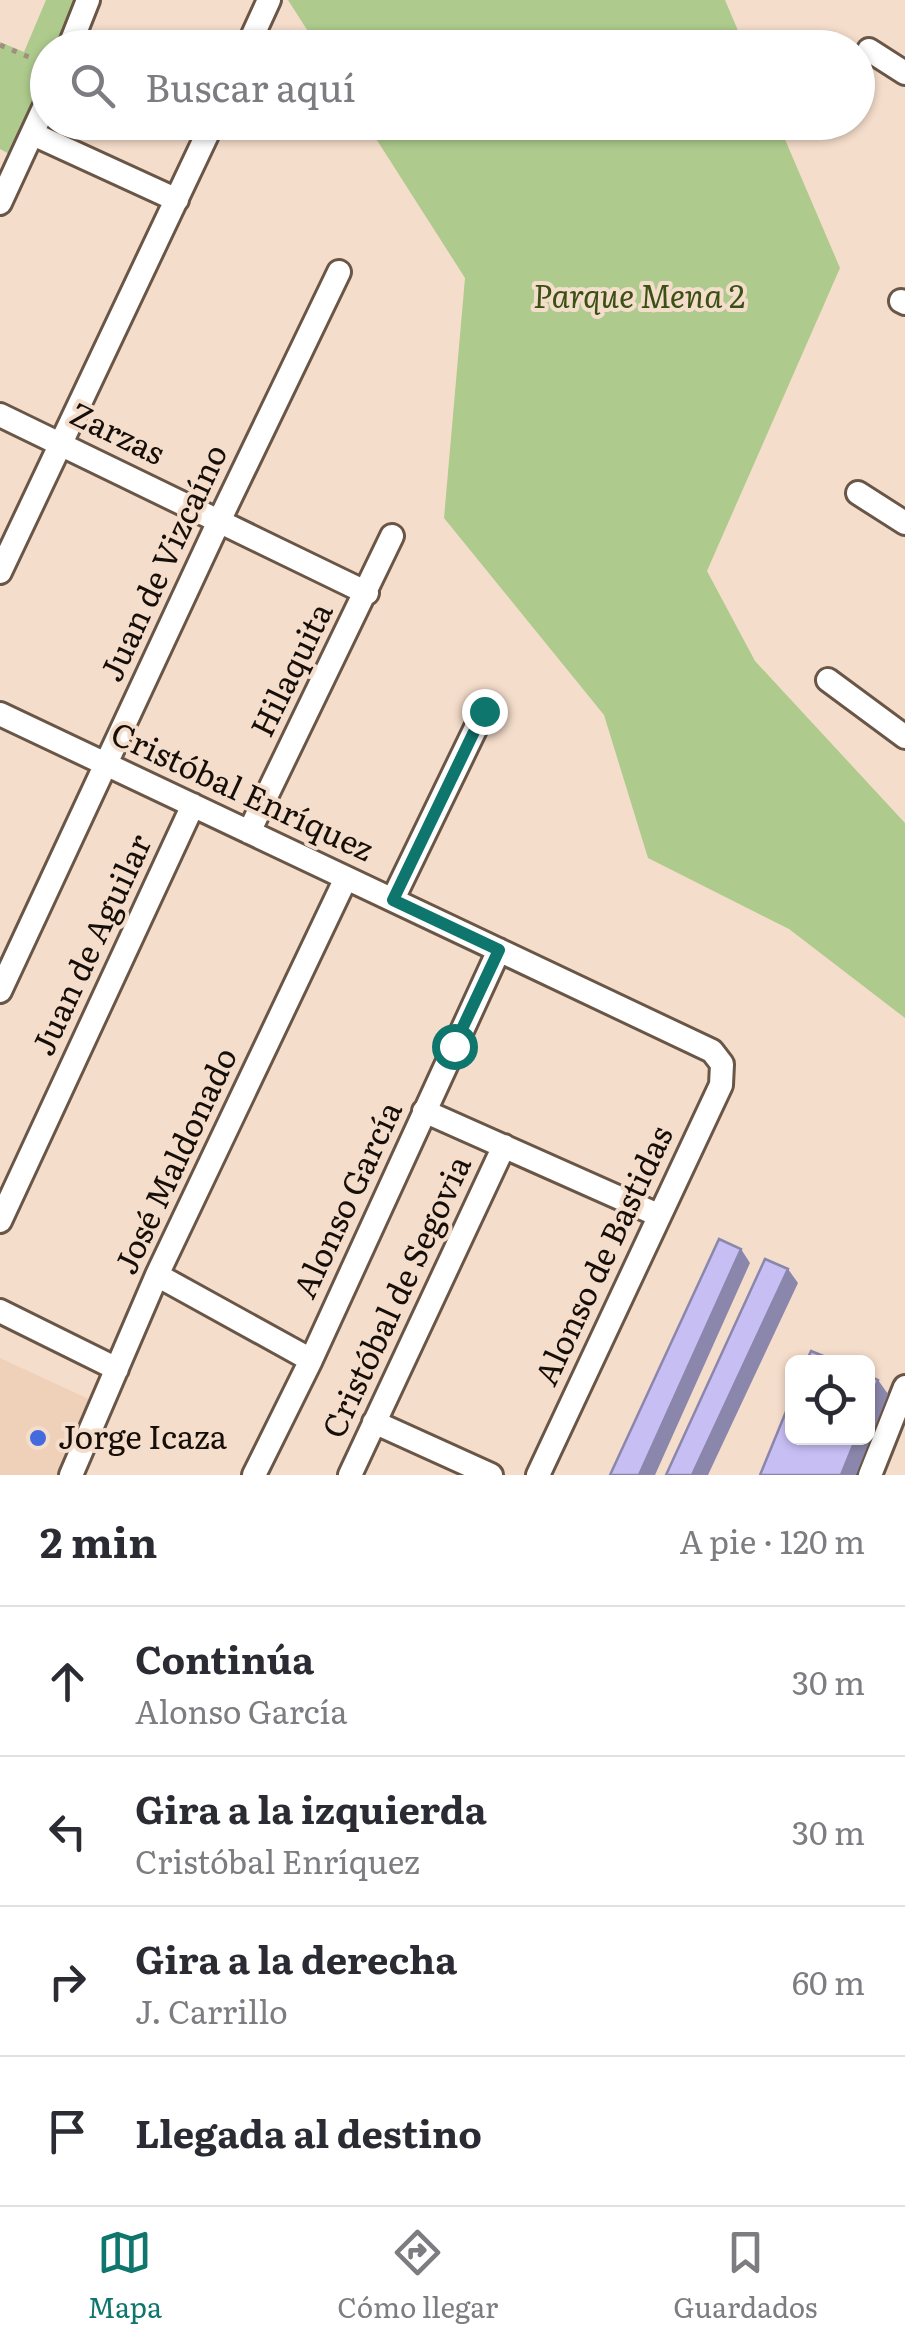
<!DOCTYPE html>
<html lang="es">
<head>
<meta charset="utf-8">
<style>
  body { margin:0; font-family:Literata,serif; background:#f2f2f3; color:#2b2b33 }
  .controls { position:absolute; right:30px; bottom:30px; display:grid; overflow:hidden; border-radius:15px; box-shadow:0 2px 8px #0004 }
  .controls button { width:90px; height:90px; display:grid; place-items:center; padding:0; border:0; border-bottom:2px solid #e1e1e2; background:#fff; color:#2b2b33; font:50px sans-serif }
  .stop { position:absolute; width:30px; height:30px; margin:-22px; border:8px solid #0f766e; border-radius:50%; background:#fff }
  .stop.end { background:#0f766e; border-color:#fff; box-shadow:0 2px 10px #0008 }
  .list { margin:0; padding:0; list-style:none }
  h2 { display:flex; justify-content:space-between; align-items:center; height:130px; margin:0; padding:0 40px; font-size:42px }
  h2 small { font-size:32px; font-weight:400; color:#7c7c81 }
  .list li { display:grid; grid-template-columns:65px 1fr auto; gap:30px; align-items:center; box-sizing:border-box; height:150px; padding:0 40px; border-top:2px solid #e1e1e2 }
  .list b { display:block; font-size:38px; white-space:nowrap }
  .list p { margin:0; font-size:32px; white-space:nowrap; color:#7c7c81 }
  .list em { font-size:32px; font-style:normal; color:#7c7c81 }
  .icon { flex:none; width:55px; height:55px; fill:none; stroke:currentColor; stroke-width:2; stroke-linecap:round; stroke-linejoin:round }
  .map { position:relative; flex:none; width:905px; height:1475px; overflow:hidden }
  .search { position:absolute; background:#fff; box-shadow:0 2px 8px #0004; left:30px; right:30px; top:30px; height:110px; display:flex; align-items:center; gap:25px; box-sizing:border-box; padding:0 35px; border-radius:55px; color:#7c7c81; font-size:38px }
  .sheet { height:730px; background:#fff }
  nav { display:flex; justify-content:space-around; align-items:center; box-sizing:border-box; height:140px; border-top:2px solid #e1e1e2; background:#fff; font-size:28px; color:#7c7c81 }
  nav a { display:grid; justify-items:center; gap:5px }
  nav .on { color:#0f766e }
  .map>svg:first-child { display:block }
  .built { fill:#efd1ba }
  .green { fill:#aecb8d }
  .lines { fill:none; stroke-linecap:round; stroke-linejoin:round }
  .minor-casing { stroke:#6a5646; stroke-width:28 }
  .path { stroke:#a08f81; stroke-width:5; stroke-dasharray:5 8; stroke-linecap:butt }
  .minor { stroke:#fff; stroke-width:22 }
  .shaded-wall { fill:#8b86ab }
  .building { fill:#c7bff4; stroke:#8b86ab; stroke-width:2.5 }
  .route { stroke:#0f766e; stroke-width:12 }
  .poi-dot { fill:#436bdd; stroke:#f5ddcb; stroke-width:4 }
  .labels { text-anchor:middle; stroke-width:8; stroke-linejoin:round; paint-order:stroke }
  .park-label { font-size:32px; font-style:italic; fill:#395113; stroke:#f5ddcb }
  .street-label { font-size:32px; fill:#160e08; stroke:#f5ddcb }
  .poi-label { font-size:32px; fill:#160e08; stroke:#f5ddcb; text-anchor:start }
</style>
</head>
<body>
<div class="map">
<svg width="905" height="1475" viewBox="0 0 905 1475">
  <rect width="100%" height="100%" fill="#f5ddcb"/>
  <!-- built -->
  <path class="built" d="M0,1358L93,1401L58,1475H0Z"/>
  <!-- green -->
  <path class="green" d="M46,0H83L64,47L48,48L47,64L11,155L0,149V42L24,52Z
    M288,0H725L745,47H318Z
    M366,123H778L840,268L707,571L755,661L905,823V1018L789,929L648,858L604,715L444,518L465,278Z"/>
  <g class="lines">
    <!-- minor casing -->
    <g class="minor-casing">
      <path id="minor" d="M69,48L88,0
        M247,48L269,0
        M869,50L905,73
        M33,134L177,200
        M0,203L48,99
        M901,301L905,303
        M0,415L367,593
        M858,493L905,523
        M0,572L213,122
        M828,680L905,737
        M0,714L712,1051L722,1064L721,1085L538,1475
        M249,832L392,536
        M393,899L484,711
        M0,991L220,519L339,272
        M424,1111L658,1215
        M0,1221L193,805
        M157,1275L311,1360
        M0,1311L117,1369
        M374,1422L491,1475
        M71,1475L157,1275L346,878
        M254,1475L311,1360L499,950
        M350,1475L504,1146
        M870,1475L905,1387"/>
    </g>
    <!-- path -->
    <path class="path" d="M0,45L48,65"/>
    <!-- minor -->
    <use href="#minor" class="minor"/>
  </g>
  <!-- shaded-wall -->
  <path class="shaded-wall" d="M741,1249L750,1263L655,1475H639Z
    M788,1269L798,1283L708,1475H692Z
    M878,1380L888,1394L856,1475H841L856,1438H868V1407Z"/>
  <!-- building -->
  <path class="building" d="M719,1239L741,1249L639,1475H610Z
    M765,1259L788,1269L692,1475H666Z
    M811,1351L838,1362H806Z
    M868,1375L878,1380L868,1407Z
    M792,1397V1438H856L841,1475H760Z"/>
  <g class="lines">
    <!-- route -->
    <path class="route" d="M454,1046L499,950L393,900L484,711"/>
  </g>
  <!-- markers -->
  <circle class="poi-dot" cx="38" cy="1438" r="10"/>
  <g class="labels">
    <!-- park labels -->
    <g class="park-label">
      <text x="639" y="308">Parque Mena 2</text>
    </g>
    <!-- street labels -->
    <g class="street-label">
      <text transform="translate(117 434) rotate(26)" y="11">Zarzas</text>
      <text transform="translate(164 563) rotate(-65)" y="11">Juan de Vizcaíno</text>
      <text transform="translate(292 670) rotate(-64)" y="11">Hilaquita</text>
      <text transform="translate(242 792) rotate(25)" y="11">Cristóbal Enríquez</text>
      <text transform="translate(92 945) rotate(-65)" y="11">Juan de Aguilar</text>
      <text transform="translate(176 1161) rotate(-65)" y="11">José Maldonado</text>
      <text transform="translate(348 1200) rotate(-65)" y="11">Alonso García</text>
      <text transform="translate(604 1256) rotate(-65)" y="11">Alonso de Bastidas</text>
      <text transform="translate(397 1297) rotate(-65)" y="11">Cristóbal de Segovia</text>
    </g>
    <!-- poi labels -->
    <g class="poi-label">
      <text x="58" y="1449">Jorge Icaza</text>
    </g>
  </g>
</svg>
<div class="controls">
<button><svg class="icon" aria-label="locate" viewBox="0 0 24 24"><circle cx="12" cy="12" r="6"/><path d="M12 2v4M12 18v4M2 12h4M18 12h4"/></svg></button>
</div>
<div class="stop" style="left:454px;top:1046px"></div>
<div class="stop end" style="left:484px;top:711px"></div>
<div class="search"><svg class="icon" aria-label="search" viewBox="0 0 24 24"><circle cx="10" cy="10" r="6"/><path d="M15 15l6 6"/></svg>Buscar aquí</div>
</div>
<section class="sheet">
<h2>2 min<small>A pie · 120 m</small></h2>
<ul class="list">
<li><svg class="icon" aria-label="ahead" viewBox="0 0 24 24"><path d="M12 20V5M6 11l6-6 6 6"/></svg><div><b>Continúa</b><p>Alonso García</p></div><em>30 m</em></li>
<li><svg class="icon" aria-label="left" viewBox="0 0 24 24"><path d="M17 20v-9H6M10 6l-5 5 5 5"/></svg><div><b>Gira a la izquierda</b><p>Cristóbal Enríquez</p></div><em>30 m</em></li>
<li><svg class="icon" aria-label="right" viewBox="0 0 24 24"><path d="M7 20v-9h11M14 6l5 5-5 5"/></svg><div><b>Gira a la derecha</b><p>J. Carrillo</p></div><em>60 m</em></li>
<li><svg class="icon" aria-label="arrive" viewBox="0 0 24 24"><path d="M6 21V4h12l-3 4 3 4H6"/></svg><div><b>Llegada al destino</b></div></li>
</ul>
</section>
<nav>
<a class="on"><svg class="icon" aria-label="map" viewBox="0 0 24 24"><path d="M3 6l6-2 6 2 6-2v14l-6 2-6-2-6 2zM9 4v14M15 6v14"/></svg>Mapa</a>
<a><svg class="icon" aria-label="directions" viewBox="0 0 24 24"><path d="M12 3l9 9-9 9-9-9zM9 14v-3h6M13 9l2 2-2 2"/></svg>Cómo llegar</a>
<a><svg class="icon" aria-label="saved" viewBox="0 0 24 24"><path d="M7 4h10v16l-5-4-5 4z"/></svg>Guardados</a>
</nav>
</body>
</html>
